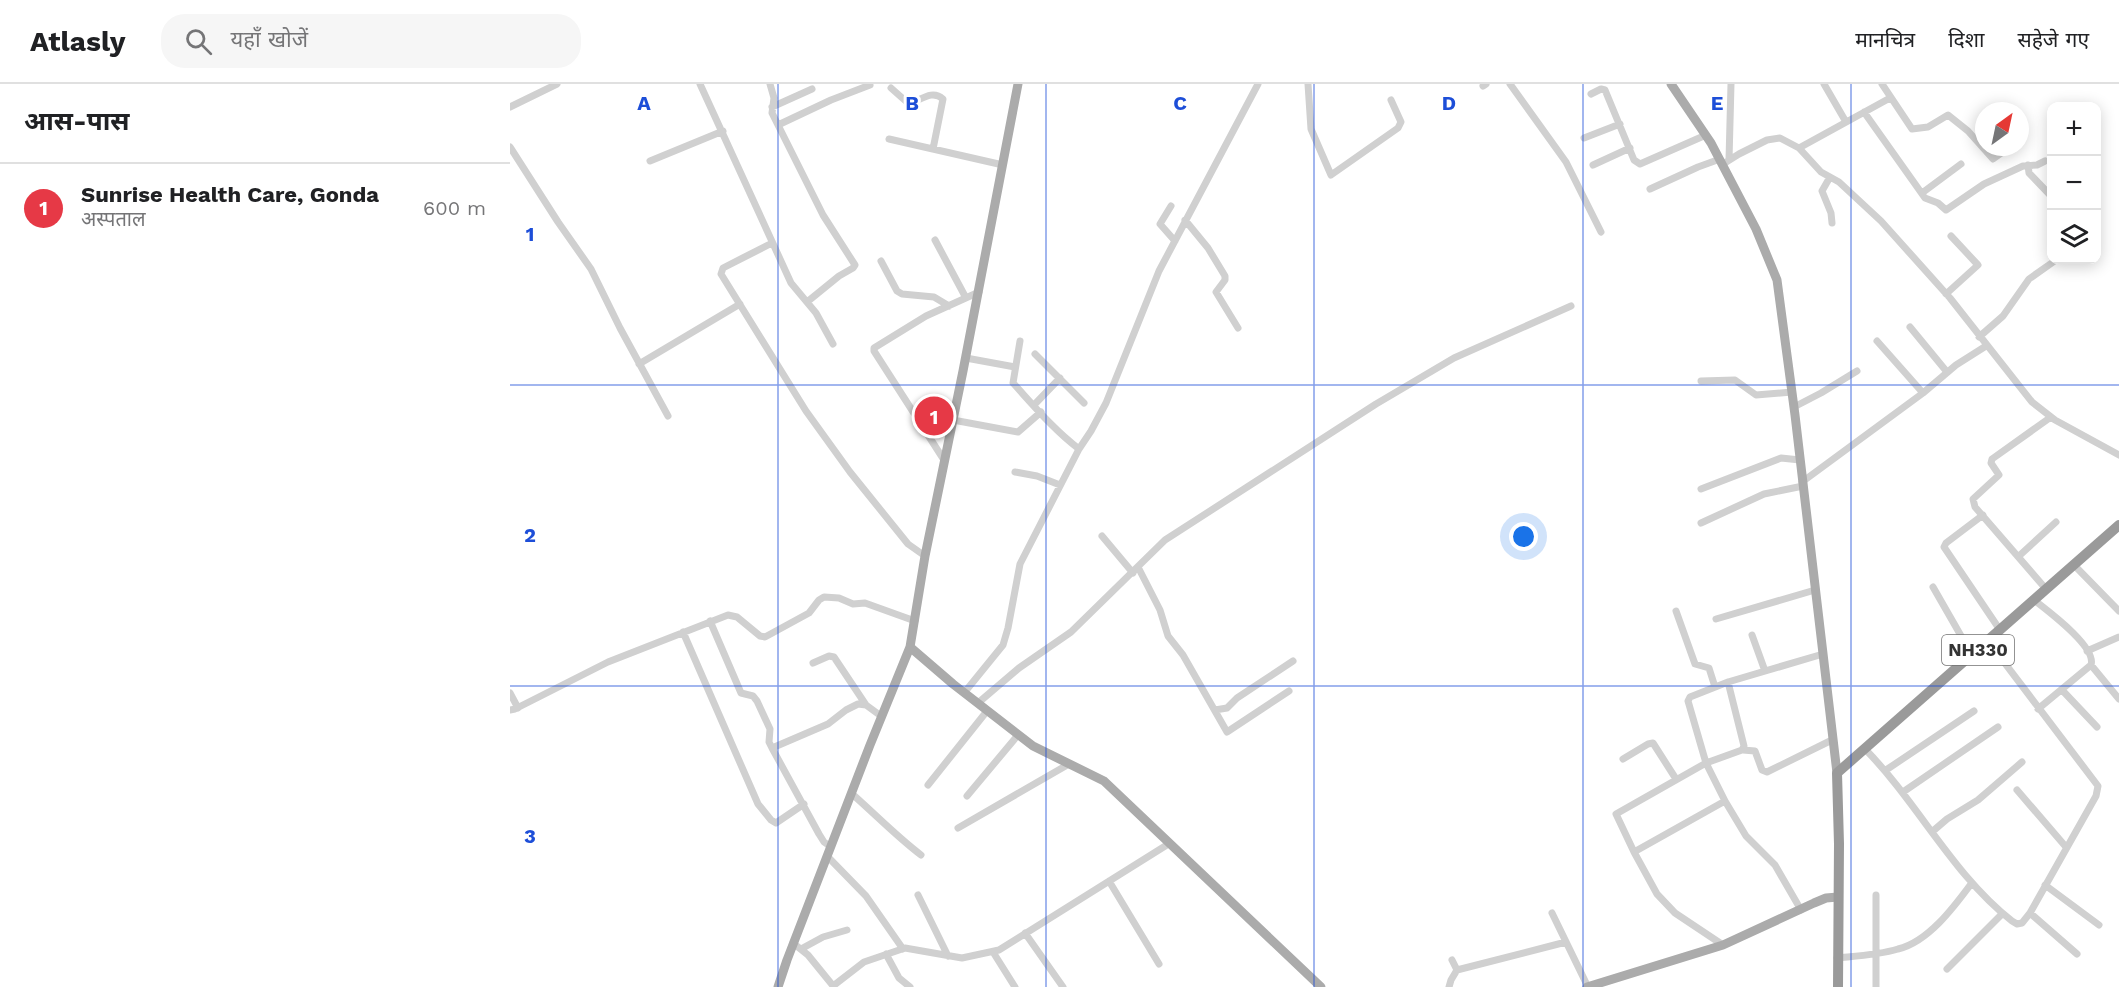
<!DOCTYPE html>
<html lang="hi">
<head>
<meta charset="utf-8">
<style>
  body { margin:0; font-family:"Work Sans","Noto Sans Devanagari",sans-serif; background:#f6f6f6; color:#202124 }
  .controls { position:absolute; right:18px; top:18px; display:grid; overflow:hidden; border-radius:12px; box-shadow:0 3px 15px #0003 }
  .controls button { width:54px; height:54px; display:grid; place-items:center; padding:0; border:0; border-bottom:2px solid #e0e0e0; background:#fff; color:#202124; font:30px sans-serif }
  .compass { position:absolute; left:1465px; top:18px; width:54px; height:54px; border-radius:50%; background:#fff; box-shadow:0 3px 15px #0003; rotate:33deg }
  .you { position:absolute; left:1014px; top:453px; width:21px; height:21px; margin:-15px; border:4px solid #fff; border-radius:50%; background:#1a73e8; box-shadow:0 0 0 9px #1a73e833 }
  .badge { display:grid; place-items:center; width:39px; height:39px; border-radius:50%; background:#e63946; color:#fff; font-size:20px; font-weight:700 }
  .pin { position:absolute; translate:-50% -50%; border:3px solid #fff; box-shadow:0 2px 6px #0006 }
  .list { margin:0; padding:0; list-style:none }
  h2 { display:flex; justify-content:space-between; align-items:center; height:78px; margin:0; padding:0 24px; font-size:26px }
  h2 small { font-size:20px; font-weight:400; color:#757577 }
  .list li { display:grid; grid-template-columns:39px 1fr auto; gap:18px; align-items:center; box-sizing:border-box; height:90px; padding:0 24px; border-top:2px solid #e0e0e0 }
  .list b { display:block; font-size:22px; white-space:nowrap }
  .list p { margin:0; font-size:20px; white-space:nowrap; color:#757577 }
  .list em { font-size:20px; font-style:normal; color:#757577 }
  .icon { flex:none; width:33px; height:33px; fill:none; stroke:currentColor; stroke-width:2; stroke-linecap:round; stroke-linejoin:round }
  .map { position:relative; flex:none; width:1609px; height:903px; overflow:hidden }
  header { display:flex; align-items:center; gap:36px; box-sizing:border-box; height:84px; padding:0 30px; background:#fff; border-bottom:2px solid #e0e0e0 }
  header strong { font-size:28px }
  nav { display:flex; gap:33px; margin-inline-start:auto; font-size:21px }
  .search { width:420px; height:54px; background:#f6f6f6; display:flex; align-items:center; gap:15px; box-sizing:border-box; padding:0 21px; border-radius:24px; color:#757577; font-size:22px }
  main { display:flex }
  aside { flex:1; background:#fff }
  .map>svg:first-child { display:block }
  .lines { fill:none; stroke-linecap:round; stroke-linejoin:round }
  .minor { stroke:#d0d0d0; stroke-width:7 }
  .major { stroke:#ababab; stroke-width:9 }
  .highway { stroke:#9a9a9a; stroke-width:10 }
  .grid { fill:none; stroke:#1d4ed8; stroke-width:1.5; stroke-opacity:0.55 }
  .labels { text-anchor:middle; stroke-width:6; stroke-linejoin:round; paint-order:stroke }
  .shield { fill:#fff; stroke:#707070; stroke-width:1.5 }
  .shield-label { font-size:18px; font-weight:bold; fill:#333 }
  .grid-label { font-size:20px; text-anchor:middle; font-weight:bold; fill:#1d4ed8; stroke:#fff; stroke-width:6; stroke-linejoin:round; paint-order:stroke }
</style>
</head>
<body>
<header>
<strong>Atlasly</strong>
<div class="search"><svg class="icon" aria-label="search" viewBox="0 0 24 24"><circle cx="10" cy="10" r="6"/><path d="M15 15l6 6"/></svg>यहाँ खोजें</div>
<nav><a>मानचित्र</a><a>दिशा</a><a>सहेजे गए</a></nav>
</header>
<main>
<aside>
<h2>आस-पास<small></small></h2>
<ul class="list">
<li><span class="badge">1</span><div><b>Sunrise Health Care, Gonda</b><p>अस्पताल</p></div><em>600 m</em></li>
</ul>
</aside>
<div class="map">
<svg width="1609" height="903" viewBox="0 0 1609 903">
  <rect width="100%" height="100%" fill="#fff"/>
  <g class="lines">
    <!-- minor -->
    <path class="minor" d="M190,0L281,199L306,229L323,260
      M260,0L264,14L262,29L313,131L345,181L343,184L329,192L297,218
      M798,0L801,45L821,91L888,44L891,38L881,16
      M1000,0L1056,78L1091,148
      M1314,0L1336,38
      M1372,0L1402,45L1418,43L1438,31L1458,47L1483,75L1500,63
      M973,2L976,0
      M381,4L399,20C411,16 422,5 433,15L423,65
      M1081,10L1091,5L1095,6L1124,76L1130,80L1196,51
      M0,23L47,0
      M262,23L302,5
      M1354,28L1415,114L1428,119L1436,126L1474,100L1513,82L1527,81L1535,77
      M268,41L321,16L360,1
      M1074,54L1110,40
      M379,55L493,81
      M0,63L48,138L81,185L110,244L158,332
      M1289,64L1380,14
      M1219,76L1221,0
      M140,77L213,47
      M1213,80L1229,70L1257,56L1270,54L1289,64L1311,88L1329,98L1371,137L1440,214L1522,318L1545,336L1609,371
      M1083,81L1120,64
      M1518,81L1519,89L1542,113
      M1320,93L1312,107L1321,129L1322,139
      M1140,105L1188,83L1210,75
      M1412,109L1451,80
      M661,122L650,140L665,157
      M675,136L698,164L715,192V196L706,208L728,244
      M425,156L456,214
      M262,159L213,184L211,190L296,327L340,388L398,460L415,472
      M371,177L387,207L392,210L424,213L439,222
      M1436,210L1468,181L1441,152
      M1400,243L1437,288
      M1469,253L1493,232L1519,195L1546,176
      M510,257L503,299C524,322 544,346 569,365
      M1367,257L1413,309
      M525,270L574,319
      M456,274L505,283
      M129,280L230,220
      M1191,297L1225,296L1246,311L1282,308
      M524,321L550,294
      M1284,323L1311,309L1347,287
      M443,336L508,348L531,328
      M434,376L364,267V264L416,232L469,208
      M505,388L527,392L550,401
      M1292,398L1413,309L1446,281L1476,262
      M1191,405L1271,374L1290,376
      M1473,431L1436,459L1434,463L1490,546
      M1191,439L1254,410L1293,402
      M592,452L623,489
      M1509,472L1546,438
      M1564,481L1609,527
      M628,483L650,526L658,552L673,571L717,648L779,607
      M1423,503L1462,571
      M1536,505L1465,423L1463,415L1489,391L1481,379L1482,375L1541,333
      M1524,516C1538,527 1587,563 1581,581L1528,625
      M1166,527L1185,580L1199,584L1205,603
      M1206,535L1305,506
      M200,537L231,609L243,612L247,617L260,645L259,658L262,664L309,750L314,758L321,763
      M173,548L248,720L261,736L266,739L294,720
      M1242,551L1255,587
      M1577,567L1609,553
      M303,579L319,572L324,573L356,621
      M1581,581L1609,615
      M1218,598L1234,662L1232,666L1196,679L1215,717L1236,752L1265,781L1291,826
      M1552,606L1587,643
      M0,609L8,624
      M454,609L493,561L498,544L510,480L569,365L581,347L596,319L649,187L748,0
      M468,619L509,584L561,548L655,456L866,320L944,274L1061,222
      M0,626L5,625L98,578L218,531L227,533L250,552L255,553L299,529L309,516L314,513L329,514L343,520L355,519L405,537
      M705,626L717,624L727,614L783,577
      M262,664L318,640L336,626L348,620L356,621L371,632
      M1355,665C1408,719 1443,791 1502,837L1507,840L1512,839L1520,829L1586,712L1588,702L1478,557
      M1233,666L1245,667L1252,686L1257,688L1322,656
      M1113,675L1138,660L1143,659L1166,695
      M1376,686L1464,627
      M418,701L477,627
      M1507,706L1556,763
      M1393,708L1488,643
      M341,709C365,730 386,752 411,771
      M457,712L508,651
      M448,744L559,680
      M1423,747L1437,735L1468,716L1512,678
      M1124,768L1215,717
      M318,773L356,812L393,865
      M599,797L649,880
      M1535,801L1589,841
      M408,811L438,872
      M1042,829L1078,903
      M1520,829L1567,870
      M515,849L553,903
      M283,859L298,871L324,903
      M1213,861L1165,829L1147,810L1124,768L1106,730L1196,679L1178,617L1180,613L1218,598L1313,570
      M291,865L313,853L337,846
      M483,868L505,903
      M376,870L389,894L400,903
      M1327,874C1347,872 1368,871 1388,865C1418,858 1444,823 1461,800
      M1437,885L1492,830
      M947,886L1056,858
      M323,902L354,878L395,864L452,874L489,866L660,759
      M939,903L941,896L947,886L942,876
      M1366,903V811"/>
    <!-- major -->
    <path class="major" d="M1161,0L1201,59L1246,145L1267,196L1285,331L1327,689
      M400,563L443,600L523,662L594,697L811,903
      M268,903L277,876L360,661L400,563L415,472L453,287L508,0
      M1077,903L1213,861L1304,819L1316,814L1328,813"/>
    <!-- highway -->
    <path class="highway" d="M1328,903L1329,760L1327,689L1609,441"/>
  </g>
  <!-- grid -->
  <path class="grid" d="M268,0V903M536,0V903M804,0V903M1073,0V903M1341,0V903M0,301H1609M0,602H1609"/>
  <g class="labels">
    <!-- shield labels -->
    <rect class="shield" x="1432" y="551" width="72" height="30" rx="4.5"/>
    <g class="shield-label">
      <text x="1468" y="572">NH330</text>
    </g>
  </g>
  <g class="grid-label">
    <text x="134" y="26">A</text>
    <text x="402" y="26">B</text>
    <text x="670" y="26">C</text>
    <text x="939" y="26">D</text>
    <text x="1207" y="26">E</text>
    <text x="20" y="157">1</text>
    <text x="20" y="458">2</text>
    <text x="20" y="759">3</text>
  </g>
</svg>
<div class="controls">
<button>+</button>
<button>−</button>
<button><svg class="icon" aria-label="layers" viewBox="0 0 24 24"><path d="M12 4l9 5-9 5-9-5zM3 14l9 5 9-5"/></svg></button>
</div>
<svg class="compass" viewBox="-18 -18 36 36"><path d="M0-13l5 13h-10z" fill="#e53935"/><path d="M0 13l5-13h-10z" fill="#757577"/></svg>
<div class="you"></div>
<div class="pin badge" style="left:424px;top:332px">1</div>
</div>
</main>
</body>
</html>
